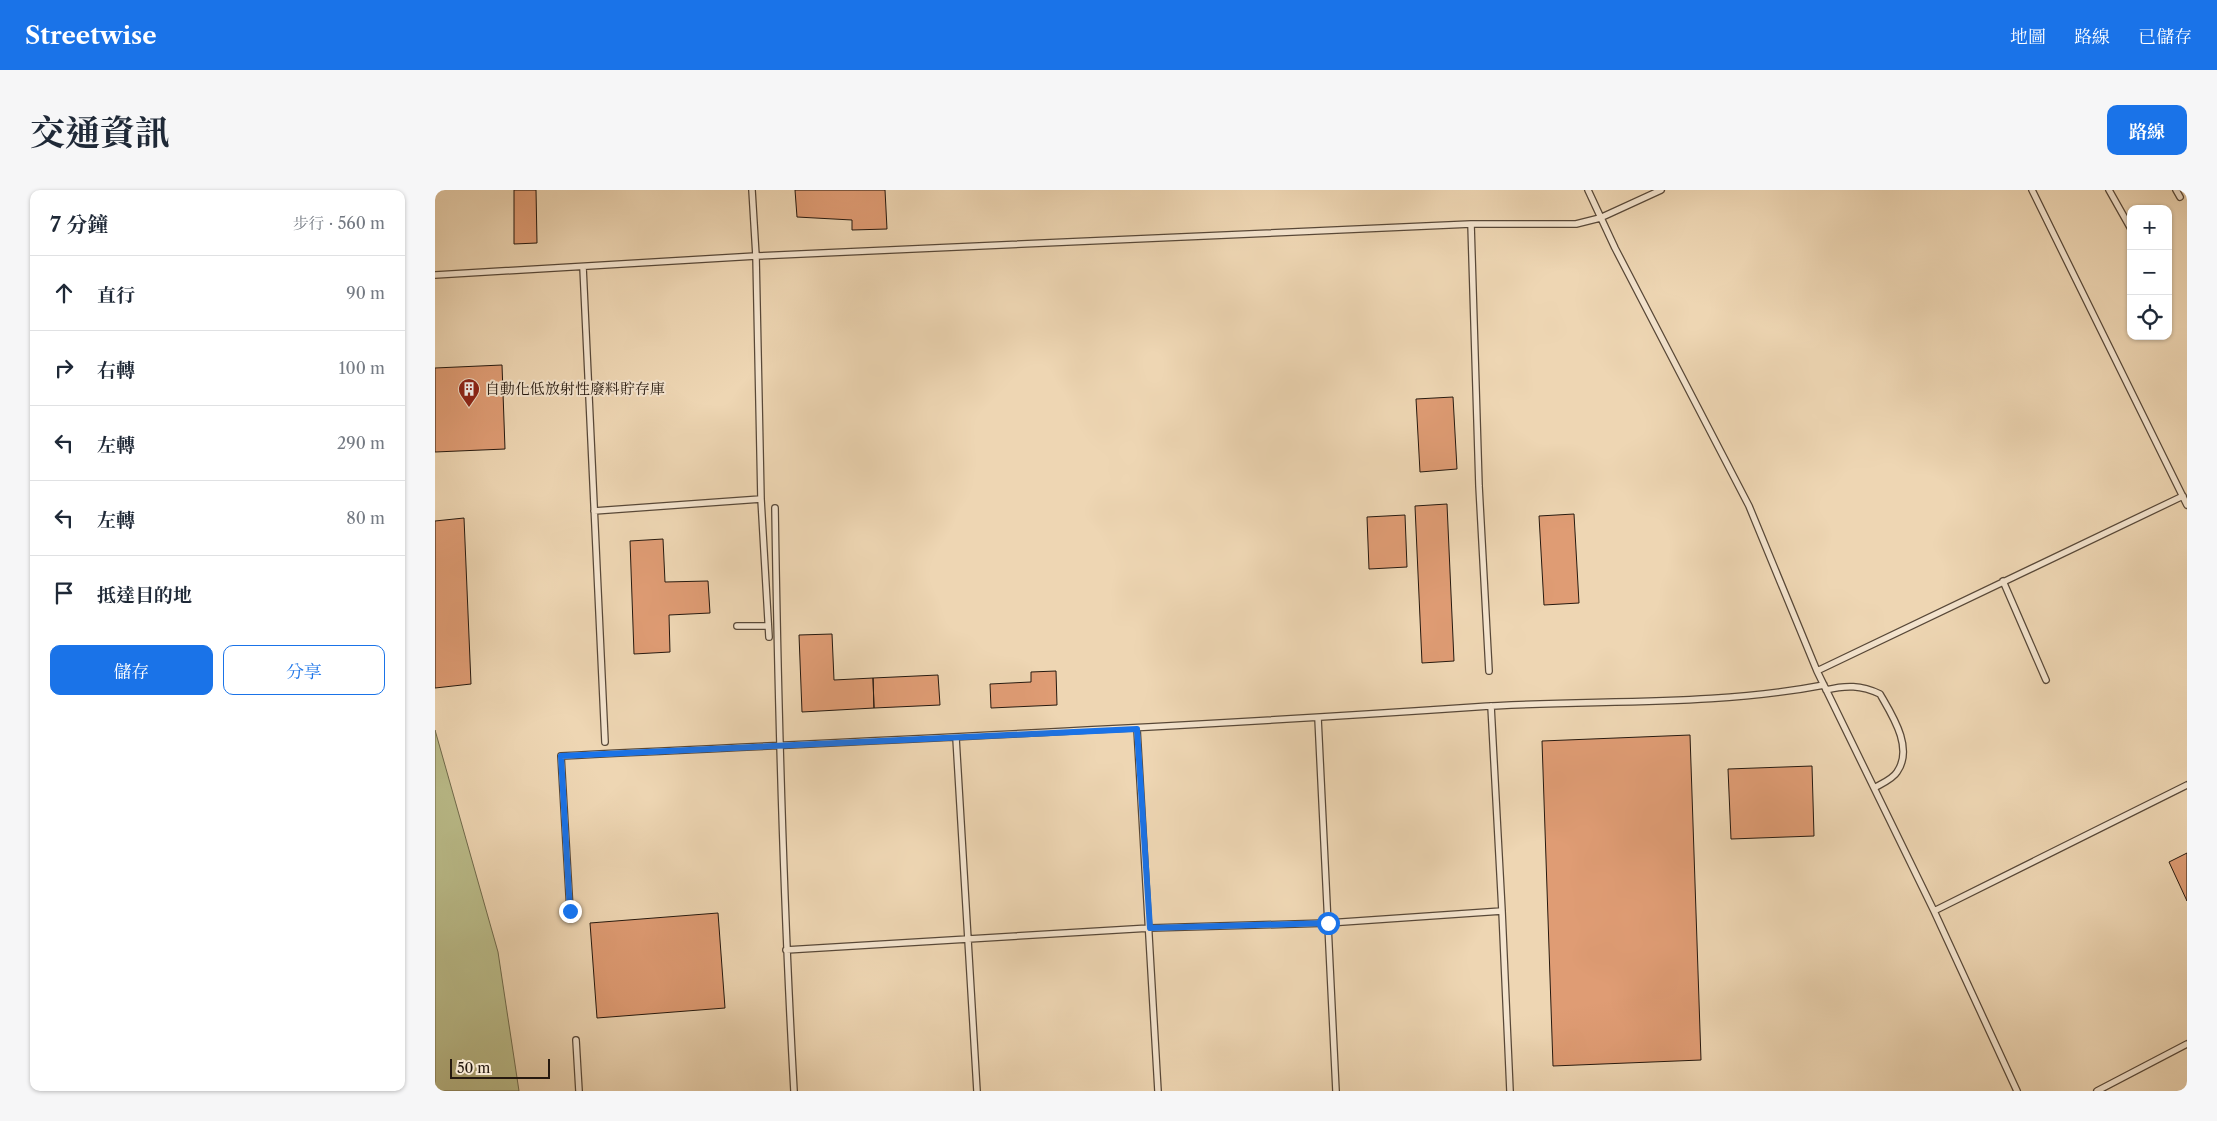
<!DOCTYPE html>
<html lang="zh-TW">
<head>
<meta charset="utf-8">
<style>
  body { margin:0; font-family:"Libre Caslon Text","Noto Serif TC",serif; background:#f6f6f7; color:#1f2937 }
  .controls { position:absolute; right:15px; top:15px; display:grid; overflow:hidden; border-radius:10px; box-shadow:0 1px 4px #0004 }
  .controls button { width:45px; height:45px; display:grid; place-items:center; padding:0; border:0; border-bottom:1px solid #e0e1e3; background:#fff; color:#1f2937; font:25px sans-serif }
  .scale { position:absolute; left:15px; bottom:12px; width:100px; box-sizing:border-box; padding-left:5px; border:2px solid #26190f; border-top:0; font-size:14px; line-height:18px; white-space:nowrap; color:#26190f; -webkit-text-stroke:4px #f4e4ce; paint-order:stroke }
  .stop { position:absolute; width:15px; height:15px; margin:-11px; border:4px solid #1a73e8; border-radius:50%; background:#fff }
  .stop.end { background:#1a73e8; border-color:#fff; box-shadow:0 1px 5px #0008 }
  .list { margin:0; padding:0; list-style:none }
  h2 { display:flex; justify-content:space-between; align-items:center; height:65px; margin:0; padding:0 20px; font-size:21px }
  h2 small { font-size:16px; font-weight:400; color:#747a83 }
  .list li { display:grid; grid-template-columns:32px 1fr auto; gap:15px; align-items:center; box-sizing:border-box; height:75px; padding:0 20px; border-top:1px solid #e0e1e3 }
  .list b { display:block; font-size:19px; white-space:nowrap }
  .list em { font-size:16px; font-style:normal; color:#747a83 }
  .actions { display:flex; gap:10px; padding:15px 20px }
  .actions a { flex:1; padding:11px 0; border:1px solid #1a73e8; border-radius:10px; text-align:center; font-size:18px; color:#1a73e8 }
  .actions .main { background:#1a73e8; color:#fff }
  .icon { flex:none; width:28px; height:28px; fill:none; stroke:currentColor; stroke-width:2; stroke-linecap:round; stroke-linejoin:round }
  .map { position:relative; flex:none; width:1752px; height:901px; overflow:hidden; border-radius:10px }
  header { display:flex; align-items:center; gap:30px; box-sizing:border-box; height:70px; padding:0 25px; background:#1a73e8; color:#fff }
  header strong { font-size:24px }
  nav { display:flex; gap:28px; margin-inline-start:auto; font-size:18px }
  .intro { display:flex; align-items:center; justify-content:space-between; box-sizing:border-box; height:120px; padding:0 30px }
  h1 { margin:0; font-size:35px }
  .button { padding:12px 22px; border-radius:10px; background:#1a73e8; color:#fff; font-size:18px; font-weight:700 }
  main { display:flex; gap:30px; padding:0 30px }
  aside { flex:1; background:#fff; border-radius:10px; box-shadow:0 1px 4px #0004 }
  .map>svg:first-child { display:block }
  .green { fill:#bbbd8b; stroke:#706b4d }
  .building { fill:#df9c74; stroke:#26190f }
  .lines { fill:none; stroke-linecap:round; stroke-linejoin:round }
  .lane-casing { stroke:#584838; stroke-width:8 }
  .lane { stroke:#f4e4ce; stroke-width:5.5 }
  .route { stroke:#1a73e8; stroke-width:6 }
  .labels { text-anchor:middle; stroke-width:4; stroke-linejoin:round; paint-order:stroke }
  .poi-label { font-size:15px; fill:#26190f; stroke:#f4e4ce; text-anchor:start }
</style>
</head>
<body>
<header>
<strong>Streetwise</strong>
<nav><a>地圖</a><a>路線</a><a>已儲存</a></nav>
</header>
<div class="intro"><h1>交通資訊</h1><a class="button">路線</a></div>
<main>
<aside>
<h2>7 分鐘<small>步行 · 560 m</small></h2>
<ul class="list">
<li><svg class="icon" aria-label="ahead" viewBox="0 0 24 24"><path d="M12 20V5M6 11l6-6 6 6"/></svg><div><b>直行</b></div><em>90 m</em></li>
<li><svg class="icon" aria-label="right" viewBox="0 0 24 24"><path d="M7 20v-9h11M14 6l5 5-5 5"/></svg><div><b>右轉</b></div><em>100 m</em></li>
<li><svg class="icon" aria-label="left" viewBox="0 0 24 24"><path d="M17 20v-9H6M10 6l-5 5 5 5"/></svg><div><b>左轉</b></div><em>290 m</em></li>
<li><svg class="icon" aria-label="left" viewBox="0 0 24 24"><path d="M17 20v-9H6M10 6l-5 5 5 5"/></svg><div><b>左轉</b></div><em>80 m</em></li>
<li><svg class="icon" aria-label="arrive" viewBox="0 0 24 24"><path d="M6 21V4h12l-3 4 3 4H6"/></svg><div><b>抵達目的地</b></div></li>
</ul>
<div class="actions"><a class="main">儲存</a><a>分享</a></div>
</aside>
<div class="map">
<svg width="1752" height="901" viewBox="0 0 1752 901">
  <rect width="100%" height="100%" fill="#eed6b3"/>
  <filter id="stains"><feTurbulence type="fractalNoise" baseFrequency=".004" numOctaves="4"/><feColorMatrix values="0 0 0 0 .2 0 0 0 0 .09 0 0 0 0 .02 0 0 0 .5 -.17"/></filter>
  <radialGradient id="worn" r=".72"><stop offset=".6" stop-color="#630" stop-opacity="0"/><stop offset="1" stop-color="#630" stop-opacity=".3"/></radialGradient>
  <!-- green -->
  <path class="green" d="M0,540L63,762L84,901H0Z"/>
  <!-- building -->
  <path class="building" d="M79,0H101L102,53L79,54Z
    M360,0H450L452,39L417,40V30L362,27Z
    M67,175L70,259L0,262V178Z
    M1018,207L1022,279L985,282L981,209Z
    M1012,314L1019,471L987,473L980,316Z
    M1139,324L1144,413L1109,415L1104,326Z
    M970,325L972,377L934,379L932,327Z
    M29,328L36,494L0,498V331Z
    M228,349L230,392L273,391L275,423L234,425L235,462L199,464L195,351Z
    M397,444L399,490L438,488L439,518L367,522L364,445Z
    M621,481L622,515L556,518L555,494L596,492V482Z
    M503,485L505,515L439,518L438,488Z
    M1255,545L1266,870L1118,876L1107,551Z
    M1377,576L1379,646L1296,649L1293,579Z
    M1752,663V711L1734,672Z
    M283,723L290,818L162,828L155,733Z"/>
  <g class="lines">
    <!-- lane casing -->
    <g class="lane-casing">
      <path id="lane" d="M317,0L321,66L326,309L334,447
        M1153,0L1180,58L1314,316L1382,481L1499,721L1582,901
        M1597,0L1752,315
        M1674,0L1696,39
        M1741,0L1745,7
        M1036,34L1044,296L1054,481
        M148,77L170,552
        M0,85L321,66L1036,34H1141L1165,28L1226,0
        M340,318C343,513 348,707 359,901
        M159,321L326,309
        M1568,391L1611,490
        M302,436H333
        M1382,481L1748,306
        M1391,500C1411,495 1426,495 1445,504C1457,525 1479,558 1462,582C1458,589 1446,594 1439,598
        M1056,516L1067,721L1075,901
        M883,528L901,901
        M702,539L723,901
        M521,548L542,901
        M135,721L126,566C431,551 735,538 1040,517C1155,509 1275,517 1389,495
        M1499,721L1752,595
        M351,760L715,738L893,733L1067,721
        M141,850L144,901
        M1662,901L1752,854"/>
    </g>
    <!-- lane -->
    <use href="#lane" class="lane"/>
  </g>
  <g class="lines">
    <!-- route -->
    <path class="route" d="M135,721L126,566L702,539L715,738L893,733"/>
  </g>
  <!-- icons -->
  <defs>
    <g id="building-pin" transform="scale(1.125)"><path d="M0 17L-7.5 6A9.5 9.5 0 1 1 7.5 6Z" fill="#8f2418" stroke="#f4e4ce"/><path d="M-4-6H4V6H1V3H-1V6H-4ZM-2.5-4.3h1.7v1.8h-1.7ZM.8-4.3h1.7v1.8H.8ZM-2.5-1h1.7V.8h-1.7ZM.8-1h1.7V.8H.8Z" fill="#fff"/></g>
  </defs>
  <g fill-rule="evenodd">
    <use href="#building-pin" x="34" y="199"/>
  </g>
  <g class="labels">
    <!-- poi labels -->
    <g class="poi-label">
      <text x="50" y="204">自動化低放射性廢料貯存庫</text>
    </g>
  </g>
  <rect width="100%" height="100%" filter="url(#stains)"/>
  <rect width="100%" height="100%" fill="url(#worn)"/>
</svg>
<div class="controls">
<button>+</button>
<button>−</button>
<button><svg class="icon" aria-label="locate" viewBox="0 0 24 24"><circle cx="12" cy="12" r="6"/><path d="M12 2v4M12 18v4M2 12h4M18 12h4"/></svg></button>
</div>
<div class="scale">50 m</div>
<div class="stop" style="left:893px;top:733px"></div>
<div class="stop end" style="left:135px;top:721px"></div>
</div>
</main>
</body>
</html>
